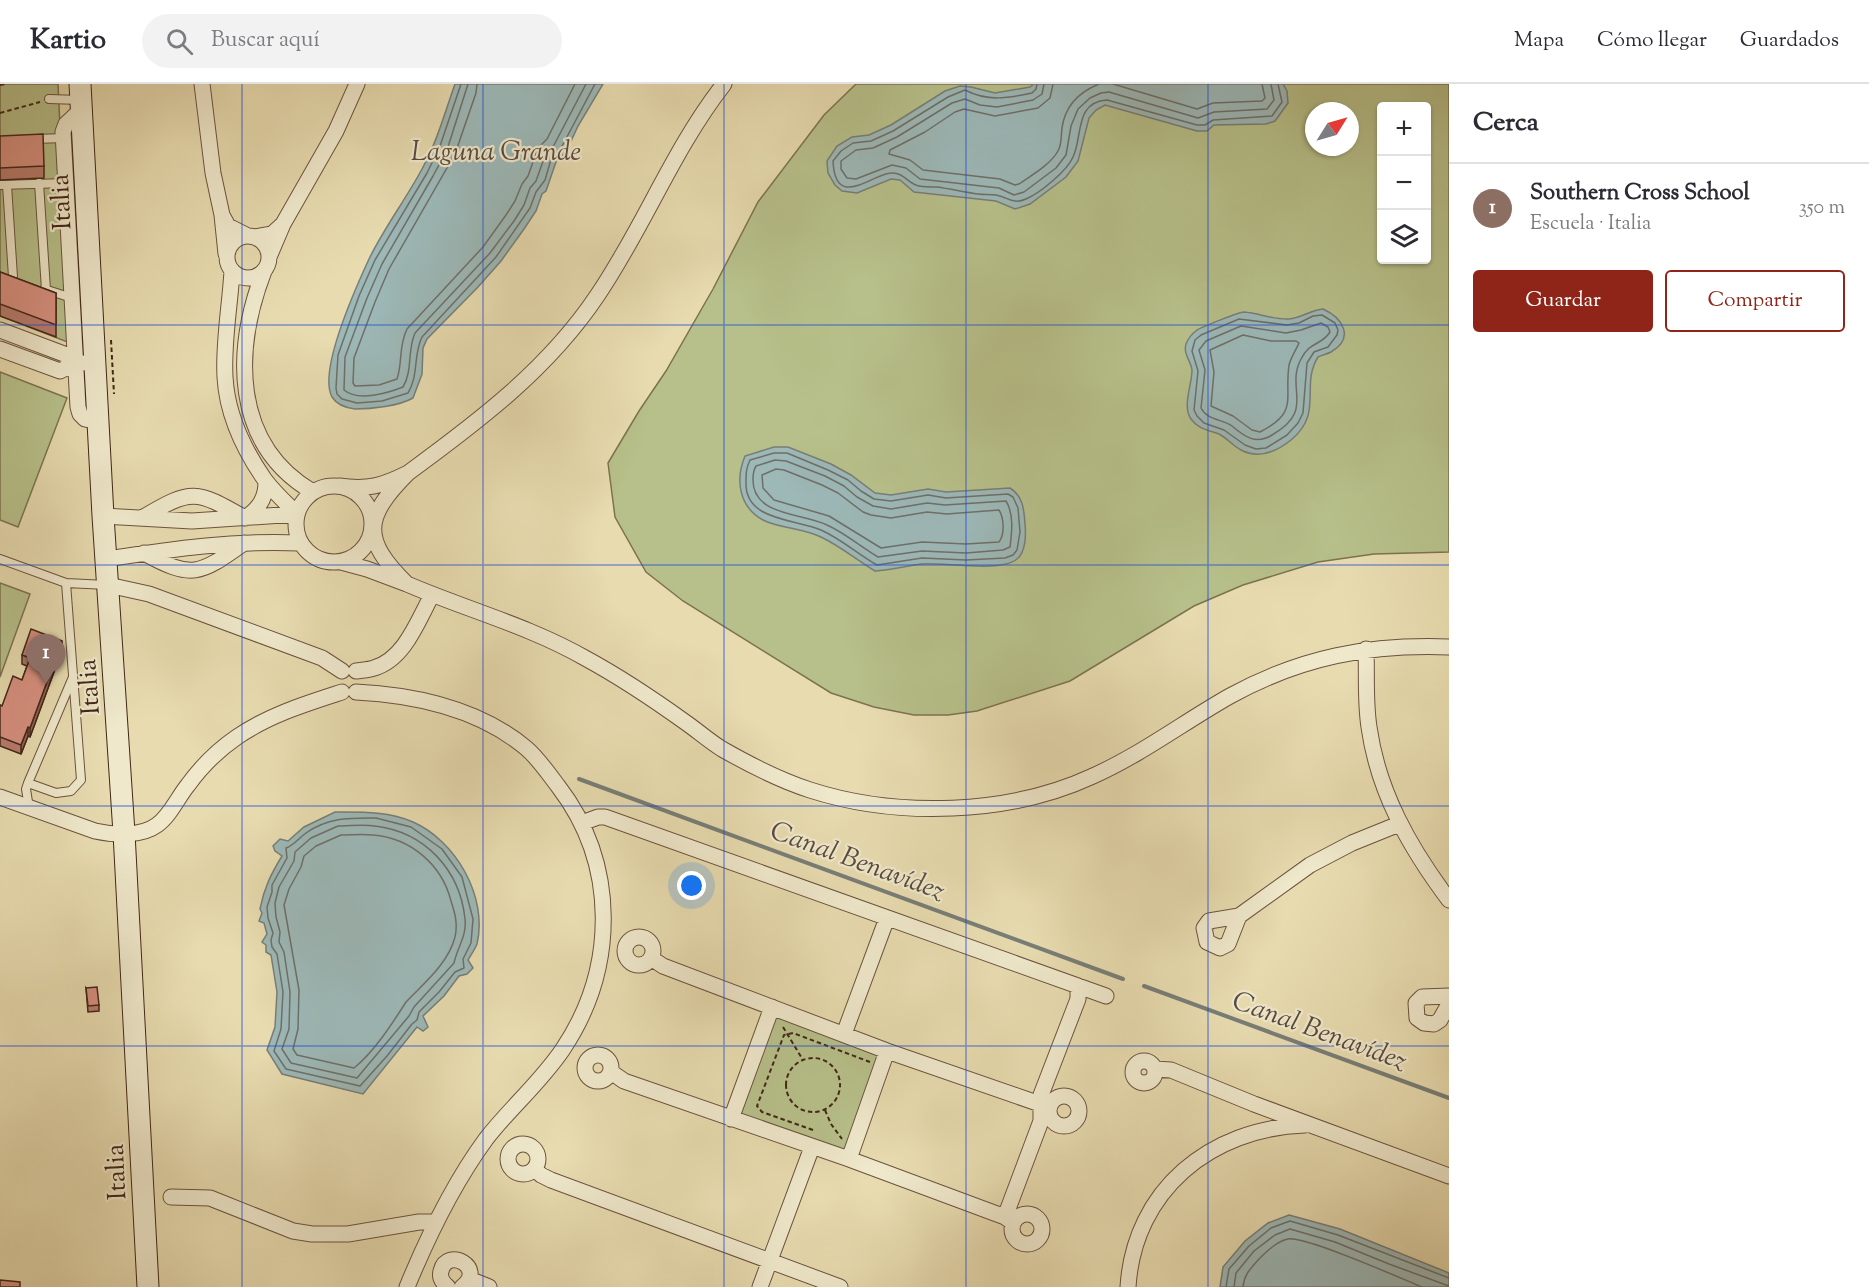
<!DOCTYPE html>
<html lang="es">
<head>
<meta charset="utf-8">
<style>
  body { margin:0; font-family:"Sorts Mill Goudy",serif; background:#f2f2f3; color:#2b2b33 }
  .controls { position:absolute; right:18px; top:18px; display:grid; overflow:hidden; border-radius:6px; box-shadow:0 2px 4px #0004 }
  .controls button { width:54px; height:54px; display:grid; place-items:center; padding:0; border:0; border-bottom:2px solid #e1e1e2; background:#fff; color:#2b2b33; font:30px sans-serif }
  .compass { position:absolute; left:1305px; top:18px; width:54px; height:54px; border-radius:50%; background:#fff; box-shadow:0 2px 4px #0004; rotate:53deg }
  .you { position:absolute; left:692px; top:802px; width:21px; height:21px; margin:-15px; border:4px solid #fff; border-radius:50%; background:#1a73e8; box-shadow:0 0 0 9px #1a73e833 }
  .badge { display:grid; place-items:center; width:39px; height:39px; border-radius:50%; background:#8f2418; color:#fff; font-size:20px; font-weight:700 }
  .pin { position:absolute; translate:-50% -50px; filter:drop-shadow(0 2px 3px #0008) }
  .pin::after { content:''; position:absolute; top:32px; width:21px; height:18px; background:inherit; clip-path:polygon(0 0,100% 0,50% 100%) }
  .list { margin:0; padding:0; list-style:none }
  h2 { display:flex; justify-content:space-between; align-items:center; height:78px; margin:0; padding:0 24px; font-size:26px }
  h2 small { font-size:20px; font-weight:400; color:#7c7c81 }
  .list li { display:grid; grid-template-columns:39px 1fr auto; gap:18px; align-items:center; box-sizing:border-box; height:90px; padding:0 24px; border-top:2px solid #e1e1e2 }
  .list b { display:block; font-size:22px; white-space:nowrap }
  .list p { margin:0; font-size:20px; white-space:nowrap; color:#7c7c81 }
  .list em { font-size:20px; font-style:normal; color:#7c7c81 }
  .actions { display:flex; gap:12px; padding:18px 24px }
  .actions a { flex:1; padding:14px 0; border:2px solid #8f2418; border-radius:6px; text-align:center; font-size:21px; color:#8f2418 }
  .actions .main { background:#8f2418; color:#fff }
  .icon { flex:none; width:33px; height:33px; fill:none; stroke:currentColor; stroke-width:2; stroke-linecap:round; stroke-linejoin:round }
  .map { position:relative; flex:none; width:1449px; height:1203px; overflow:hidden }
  header { display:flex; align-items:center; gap:36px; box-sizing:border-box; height:84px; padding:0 30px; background:#fff; border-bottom:2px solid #e1e1e2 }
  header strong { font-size:28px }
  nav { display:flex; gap:33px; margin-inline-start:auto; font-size:21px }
  .search { width:420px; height:54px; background:#f2f2f3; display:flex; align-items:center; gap:15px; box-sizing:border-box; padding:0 21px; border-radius:33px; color:#7c7c81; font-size:22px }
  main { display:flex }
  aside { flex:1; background:#fff }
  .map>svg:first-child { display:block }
  .green { fill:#b7c08a; stroke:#7c7351; stroke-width:1.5; fill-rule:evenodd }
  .water { fill:#9cb8b7; stroke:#787e77; stroke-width:1.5 }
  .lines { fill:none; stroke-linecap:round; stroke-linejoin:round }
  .shore { stroke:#6f6f68; stroke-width:1.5 }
  .stream { stroke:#787e77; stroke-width:4 }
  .lane-casing { stroke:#6b533e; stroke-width:10 }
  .street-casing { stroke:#6b533e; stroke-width:17 }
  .secondary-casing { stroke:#422618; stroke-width:23 }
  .path { stroke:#422618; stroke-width:2; stroke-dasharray:4.5 3; stroke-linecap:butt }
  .lane { stroke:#efe8cb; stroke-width:8 }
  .street { stroke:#efe8cb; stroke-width:15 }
  .secondary { stroke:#efe8cb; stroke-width:21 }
  .wall { fill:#b97c6e; stroke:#422618; stroke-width:1.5 }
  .shaded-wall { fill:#96655a; stroke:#422618; stroke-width:1.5 }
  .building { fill:#d79080; stroke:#422618; stroke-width:1.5 }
  .grid { fill:none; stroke:#1d4ed8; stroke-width:1.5; stroke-opacity:0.55 }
  .labels { text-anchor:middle; stroke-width:4.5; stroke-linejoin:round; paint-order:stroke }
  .street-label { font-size:26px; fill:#422618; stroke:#efe8cb }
  .water-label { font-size:27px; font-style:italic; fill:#584a40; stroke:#efe8cb }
</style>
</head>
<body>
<header>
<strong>Kartio</strong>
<div class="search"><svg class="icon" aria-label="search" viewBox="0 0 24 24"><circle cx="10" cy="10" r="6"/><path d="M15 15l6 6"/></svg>Buscar aquí</div>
<nav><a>Mapa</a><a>Cómo llegar</a><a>Guardados</a></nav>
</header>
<main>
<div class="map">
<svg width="1449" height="1203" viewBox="0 0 1449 1203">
  <rect width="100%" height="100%" fill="#e7dbaf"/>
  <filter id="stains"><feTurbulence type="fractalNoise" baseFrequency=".00333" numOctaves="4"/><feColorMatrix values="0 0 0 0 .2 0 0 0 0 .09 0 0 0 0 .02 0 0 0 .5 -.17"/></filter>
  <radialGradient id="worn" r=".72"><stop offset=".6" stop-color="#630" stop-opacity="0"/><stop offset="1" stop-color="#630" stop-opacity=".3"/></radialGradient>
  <!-- green -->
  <path class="green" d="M0,0H58L70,259L0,232Z
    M856,0H1449V468L1374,470L1318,478L1243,501L1194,522L1070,597L977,627L948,631H914L874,623L831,609L683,517L646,488L615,433L608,379L639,327L666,287L713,205L758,118L824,31ZM1382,22H1426V176H1382ZM1314,27H1350V63H1314Z
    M0,288L67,314L18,443L0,436Z
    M0,499L30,510L0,593Z
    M772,923L887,967L849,1075L731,1035Z"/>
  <!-- water -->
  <path class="water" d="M455,0H603L578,42L565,70L557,75L546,107L542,110L536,127L524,145L501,177L478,203L427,255L423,264L422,290L413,314C399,322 372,325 355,325C347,324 337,321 332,313C318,287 357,201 369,175C384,144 406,115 422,85C437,58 445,28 455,0Z
    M1034,0H1283L1287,7L1288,19L1275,37L1266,40L1214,41L1207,47H1197L1105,21L1096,26L1089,34L1078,77L1066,93L1030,120L1015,125L996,117L914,108L900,96L891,95L857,109L842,107L835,101L828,89L827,77L837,62L852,53L869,51L891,41L945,7L960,2L971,3L995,9L1030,3Z
    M1323,225C1343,234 1355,254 1331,268C1327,270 1322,271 1318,273C1300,302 1324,329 1291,356C1276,368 1258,375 1241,366C1233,362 1227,354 1219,350C1208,346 1198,345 1191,335C1182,322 1192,301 1192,286C1191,277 1183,270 1186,260C1188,255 1193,249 1197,246C1202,243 1239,228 1244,228C1259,229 1273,236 1289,235C1301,234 1311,226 1323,225Z
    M774,363H788L831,380L851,391L875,409L891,411L928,405L946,408L1010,404C1023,412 1024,425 1025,440C1026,450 1026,468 1017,475C1001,489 943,478 921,480C906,482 891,486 875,487C857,476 840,462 821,453C803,444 778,444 763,436C739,423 735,396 745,372Z
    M335,728C361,728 389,727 413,738C456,757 488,813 477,860C475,865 471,871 468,876L473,884L467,890L459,892L444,912L423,932L428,943L423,947L417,943L363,1010L282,990L267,966L275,943L277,908L271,871L266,868V861L262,858L267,850L264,839L259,837L262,829L260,825C264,804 271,790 282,772L275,767L273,762L280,755L288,757L304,743Z
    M1289,1131L1340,1145L1449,1189V1203H1220L1223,1183L1245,1157L1268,1139Z"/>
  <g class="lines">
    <!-- shore -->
    <path class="shore" d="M461,0L440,62L427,89L375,176L359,212L338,271L336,304L337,310L342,315L357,319L382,317L408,309C419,291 413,271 422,253L496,173L530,124L536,108L545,96L552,72L560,66L595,0
      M468,0L447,66L433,92L382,180L367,214L345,273L344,306C358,318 388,309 403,303C413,286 407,267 415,249L490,169L514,137L524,121L530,104L536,97L546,69L554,61L586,0
      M477,0L476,9L455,70L389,185L375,218L354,274L353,299L355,302L379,301L397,295C403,277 398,264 407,245L483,163L506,131L515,117L522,100L528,92L538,64L547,55L575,0
      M1037,0L1036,5L1032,9C1008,14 988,18 965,6L948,13L893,47L871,57L853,59L841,67L833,77C835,127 872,90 891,89C904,88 908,100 919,102C925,103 931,103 937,103C951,105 964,108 978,110C984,111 990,110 996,111C1008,113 1013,121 1026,115C1040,109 1067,87 1073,73C1083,53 1074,18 1107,16L1197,41H1205L1213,36L1272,32L1282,18L1278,0
      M1044,0L1042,10L1033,16L997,23L980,21L965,15L952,19L897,53L873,64L856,66L841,77V85L847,94L856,95L892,81L906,84L920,95L999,104L1014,111L1024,108L1056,84L1066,71L1071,42L1078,25L1090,14L1101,9L1109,8L1198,34L1214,28L1267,25L1274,16L1271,0
      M1053,0L1050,14L1038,24L995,32L964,25L955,28L925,48L890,66L889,70L910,76L923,86L1000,95L1015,101L1019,100C1032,91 1050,81 1058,67C1062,60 1061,51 1062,44C1065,22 1079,8 1099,0
      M1113,0L1197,25L1213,19L1262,17L1265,14L1262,0
      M1322,231L1335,239L1338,246L1337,251L1328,263L1314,268L1307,279L1303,329L1298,339L1287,351L1266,364L1256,365L1245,361L1224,346L1204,339L1197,332L1194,326L1198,287L1192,267L1195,256L1201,251L1239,235L1287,241L1299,239L1313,232Z
      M1321,239L1328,243L1330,248C1321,262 1310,257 1301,275C1285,305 1316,326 1272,351C1256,361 1245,353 1232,342C1222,335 1207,336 1201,324L1205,286L1199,266L1206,257L1241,242L1286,249L1301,246Z
      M1243,251L1271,257H1296L1299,259C1296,266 1291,273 1289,281C1284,316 1299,328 1260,348L1252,346L1233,332L1211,322L1214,288L1210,266Z
      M774,369H787L828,386L848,396L861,407L874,415L891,417L928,411L946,414L1008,410L1013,413L1018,424L1020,448L1017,466L1013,471L1005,474L966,476L922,474L877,481C858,470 841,455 821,446C796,435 745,437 746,399C746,390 746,384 750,376Z
      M775,376L786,377L825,392L844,402L857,413L873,422L891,425L927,419L945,421L1006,417C1014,430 1012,448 1010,463L1003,466L966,469L922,467L878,473C861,463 845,449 827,441C802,429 752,432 753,395C753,390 753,387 756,382Z
      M776,385L784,386L822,401L838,409L863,428L871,431L891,434L927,428L947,430L999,426C1004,434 1005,450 999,458L966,460L922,458L881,464L829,432L774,416L763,404L762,391Z
      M376,734L411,743L442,765L462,793L473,835L471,859L463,875L464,884L455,888L439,908L419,928L417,936L412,940L387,972L360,1002L286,985L274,967L281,945L283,908L277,870L272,863L271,856L273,849L268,834L267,823L272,808V801L287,774L286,764C294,761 299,754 306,749C329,733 350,734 376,734Z
      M338,742C350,742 363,740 375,742C425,748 460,786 465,835C467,852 457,864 454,879L414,923L409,932L357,994L291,979L282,965L289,945L290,908L284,868L279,858L280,848L276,833L275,819L279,803L294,777L295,768L311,754Z
      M341,751C351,751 362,750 373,751C411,754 442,781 451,817C455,829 458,840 455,853C448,880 424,899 406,918C392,940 374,968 354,984L297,971L293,965L298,945L299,906L284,821L289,805L301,783L304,772L316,762Z
      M1226,1203L1229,1185L1249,1162L1271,1144L1290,1137L1338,1151L1449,1194
      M1234,1203L1236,1189L1254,1167L1275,1151L1290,1145L1335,1158L1389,1180L1449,1202
      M1243,1203C1244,1191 1250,1185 1258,1176C1266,1168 1277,1157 1288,1155C1306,1152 1400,1194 1422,1203"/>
    <!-- stream -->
    <path class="stream" d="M579,695L1123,895
      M1144,902L1449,1014"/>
    <!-- lane casing -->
    <g class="lane-casing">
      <path id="lane" d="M49,15L80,16
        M35,55L64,54
        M39,99L46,206
        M0,101L67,99
        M7,101L13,193
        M44,205L72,214
        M0,475L66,499L107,501
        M66,499L81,696L71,707L56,709L28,699L73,593
        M28,699L26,705L29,724"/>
    </g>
    <!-- street casing -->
    <g class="street-casing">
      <path id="street" d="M202,0L213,89L222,131
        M82,25L66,40L63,48L78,323L80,330L85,335L99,338
        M283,140L336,47L357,0
        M227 173a21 21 0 1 1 42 0a21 21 0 1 1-42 0Z
        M254,153L272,150L283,140L269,173
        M226,170L222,131L228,142L246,151
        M264,187C234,265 231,360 313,408
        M0,246L64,270L74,280
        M0,265L60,287L74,280L83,279
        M408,389C479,337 548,285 597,212C644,143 673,65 724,0
        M296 440a38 38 0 1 1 76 0a38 38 0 1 1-76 0Z
        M339,402C368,406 382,402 408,389C364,433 361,455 407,500L367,485L341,478
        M103,432L192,437L297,430C286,419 274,408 265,396C244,366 227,330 225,293C223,258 230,222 232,187
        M142,434C192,404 196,406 245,434C259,425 266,414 266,398
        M144,469C193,496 200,490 244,459
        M107,475C172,465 235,456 300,459
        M407,500C465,525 529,542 585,574C620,593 653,615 685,638C698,647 709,657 722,665C750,681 779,696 810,706C897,734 1009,731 1093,692C1142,670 1184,638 1230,612C1301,573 1369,560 1449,563
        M108,501L149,510L322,574L342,587
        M1366,565C1367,591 1365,617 1369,643C1378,708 1410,764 1449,816
        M356,587C362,586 369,586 374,584C405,575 418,536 432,511
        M356,608C416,611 478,624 526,664C538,674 548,689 558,702C618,780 617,884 563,965C541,998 510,1024 486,1055C453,1100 428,1152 407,1203
        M0,713L95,747C113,751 141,753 157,741C170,732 178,713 188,701C201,683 218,666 237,653C269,631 305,620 342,608
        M582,739L598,733H605L1106,912
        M1239,832L1310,781L1352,759L1399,740
        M1239,832L1228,860L1220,864L1207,858L1204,844L1209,837Z
        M625 867a14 14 0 1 1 28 0a14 14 0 1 1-28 0Z
        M651,874L663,882L887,967L1040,1020L1050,1021
        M1449,912L1422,913L1416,919L1417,934L1424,939L1434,940L1440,936L1449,920
        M844,950L887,834
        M585 984a13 13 0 1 1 26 0a13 13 0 1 1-26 0Z
        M1133 988a11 11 0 1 1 22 0a11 11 0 1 1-22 0Z
        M1155,985L1171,986L1254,1020L1449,1092
        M611,988L624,997L849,1075L1005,1133L1013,1139
        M1049 1027a15 15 0 1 1 30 0a15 15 0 1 1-30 0Z
        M731,1035L772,923
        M508 1075a15 15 0 1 1 30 0a15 15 0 1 1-30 0Z
        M849,1075L887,967
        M535,1085L541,1091L551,1096L840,1203
        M171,1113L210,1114L293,1147L312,1150H348L419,1138H436
        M1012 1145a15 15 0 1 1 30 0a15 15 0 1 1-30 0Z
        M1005,1133L1041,1037V1011L1078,915V902
        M469,1195L489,1203
        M448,1203C443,1199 439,1194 441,1187C447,1162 487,1184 462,1203
        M760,1203L812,1063
        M1128,1203C1134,1106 1211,1044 1305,1041"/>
    </g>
    <!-- secondary casing -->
    <g class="secondary-casing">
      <path id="secondary" d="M80,0L103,432L124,749L148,1203"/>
    </g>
    <!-- path -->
    <path class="path" d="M0,1L6,0
      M0,29L40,18
      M111,256L114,310
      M783,943L803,976
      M786 1001a27 27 0 1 1 54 0a27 27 0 1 1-54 0Z
      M825,1026L831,1040L842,1055
      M813,1046L762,1028L757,1022L784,951L793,949L870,978"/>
    <!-- lane -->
    <use href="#lane" class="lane"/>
    <!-- street -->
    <use href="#street" class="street"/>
    <!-- secondary -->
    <use href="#secondary" class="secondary"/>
  </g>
  <!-- wall -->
  <path class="wall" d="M0,52L44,82V94L0,96Z
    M0,188L56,209V253L0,232Z
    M62,566L30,653L28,652L21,670L0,662V621L2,622L22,596L27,582L22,580V571Z
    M86,904L99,921V927L88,928Z"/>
  <!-- shaded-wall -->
  <path class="shaded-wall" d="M62,557V566L30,653V644Z
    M28,643V652L21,670V661Z"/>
  <!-- building -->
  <path class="building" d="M43,50L44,82L0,84V52Z
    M0,188L56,209V241L0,220Z
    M31,545L62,557L30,644L28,643L21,661L0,653V621L2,622L13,592L22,596L30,574L22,571Z
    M97,903L99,921L88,922L86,904Z
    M0,1196L20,1198V1203H0Z"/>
  <!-- grid -->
  <path class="grid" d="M242,0V1203M483,0V1203M724,0V1203M966,0V1203M1208,0V1203M0,241H1449M0,481H1449M0,722H1449M0,962H1449"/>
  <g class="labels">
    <!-- street labels -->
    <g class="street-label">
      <text transform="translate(60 118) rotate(-93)" y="9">Italia</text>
      <text transform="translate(88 603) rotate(-94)" y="9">Italia</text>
      <text transform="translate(115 1088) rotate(-93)" y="9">Italia</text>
    </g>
    <!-- water labels -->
    <g class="water-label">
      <text x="496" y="76">Laguna Grande</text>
      <text transform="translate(858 776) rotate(20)" y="9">Canal Benavídez</text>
      <text transform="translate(1320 946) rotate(20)" y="9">Canal Benavídez</text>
    </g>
  </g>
  <rect width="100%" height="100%" filter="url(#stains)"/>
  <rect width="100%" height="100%" fill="url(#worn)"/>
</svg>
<div class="controls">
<button>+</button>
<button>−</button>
<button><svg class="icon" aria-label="layers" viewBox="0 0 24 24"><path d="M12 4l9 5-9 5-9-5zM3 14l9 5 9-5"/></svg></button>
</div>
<svg class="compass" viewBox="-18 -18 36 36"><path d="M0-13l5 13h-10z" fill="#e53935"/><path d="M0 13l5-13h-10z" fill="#7c7c81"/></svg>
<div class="you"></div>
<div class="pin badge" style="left:46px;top:600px;background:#8d6e63">1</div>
</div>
<aside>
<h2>Cerca<small></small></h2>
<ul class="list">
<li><span class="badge" style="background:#8d6e63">1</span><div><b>Southern Cross School</b><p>Escuela · Italia</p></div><em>350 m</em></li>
</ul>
<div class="actions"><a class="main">Guardar</a><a>Compartir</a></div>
</aside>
</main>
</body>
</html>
